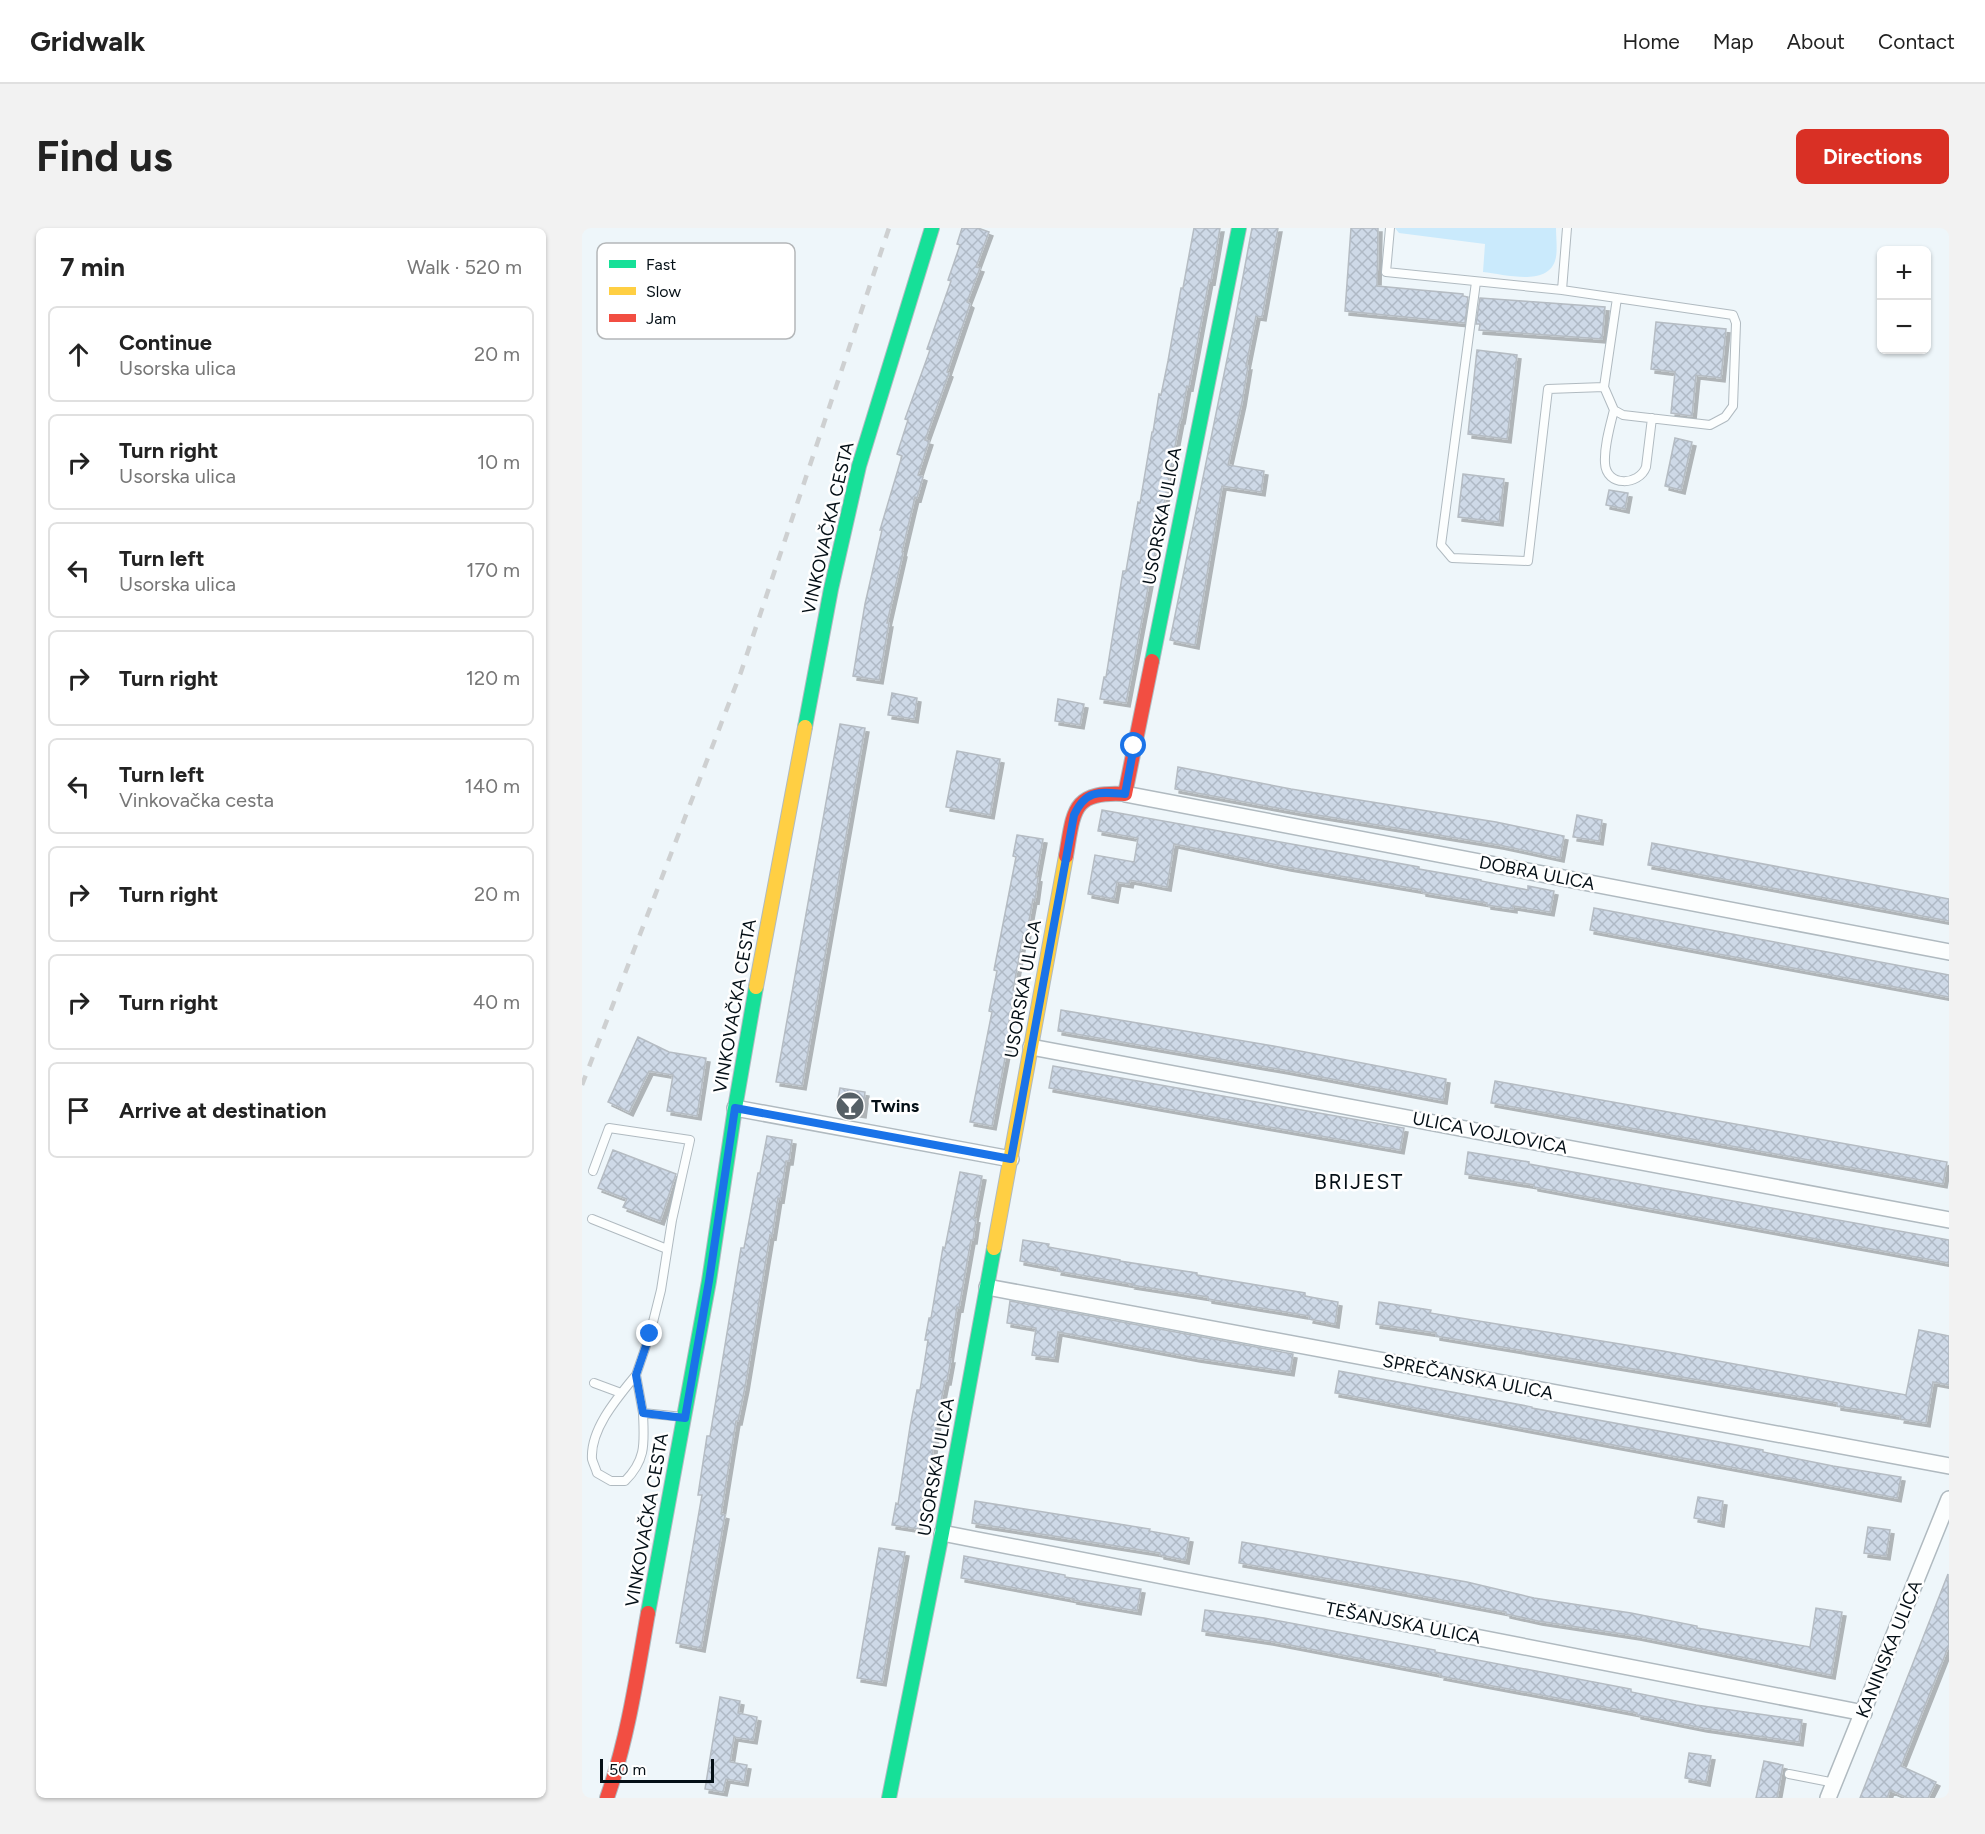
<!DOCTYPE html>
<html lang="en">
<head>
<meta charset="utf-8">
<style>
  body { margin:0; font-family:Figtree,sans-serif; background:#f2f2f2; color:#222 }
  .controls { position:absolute; right:18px; top:18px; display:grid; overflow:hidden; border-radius:9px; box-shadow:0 2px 4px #0004 }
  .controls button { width:54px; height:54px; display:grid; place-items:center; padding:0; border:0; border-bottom:2px solid #e0e0e0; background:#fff; color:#222; font:30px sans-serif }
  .scale { position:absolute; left:18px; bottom:15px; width:114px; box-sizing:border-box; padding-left:6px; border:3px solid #040f16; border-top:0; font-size:16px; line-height:21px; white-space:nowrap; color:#040f16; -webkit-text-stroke:4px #fff; paint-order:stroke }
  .stop { position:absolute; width:18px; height:18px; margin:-14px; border:4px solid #1a73e8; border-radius:50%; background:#fff }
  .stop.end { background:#1a73e8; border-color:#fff; box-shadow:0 2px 6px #0008 }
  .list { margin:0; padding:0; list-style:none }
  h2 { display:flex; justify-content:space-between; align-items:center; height:78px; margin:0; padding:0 24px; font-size:26px }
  h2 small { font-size:20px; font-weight:400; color:#767676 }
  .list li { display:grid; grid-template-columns:39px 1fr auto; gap:18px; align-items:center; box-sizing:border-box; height:96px; margin:0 12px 12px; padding:0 12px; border:2px solid #e0e0e0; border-radius:9px }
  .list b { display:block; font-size:22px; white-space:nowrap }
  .list p { margin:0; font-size:20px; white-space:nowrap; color:#767676 }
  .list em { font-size:20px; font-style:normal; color:#767676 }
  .icon { flex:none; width:33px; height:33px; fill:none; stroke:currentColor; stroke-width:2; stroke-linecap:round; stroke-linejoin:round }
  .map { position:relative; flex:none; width:1367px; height:1570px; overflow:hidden; border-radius:9px }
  header { display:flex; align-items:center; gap:36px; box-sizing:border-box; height:84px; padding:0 30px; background:#fff; border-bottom:2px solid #e0e0e0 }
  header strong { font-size:28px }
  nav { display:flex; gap:33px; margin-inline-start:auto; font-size:21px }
  .intro { display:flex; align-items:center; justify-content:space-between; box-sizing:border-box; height:144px; padding:0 36px }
  h1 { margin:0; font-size:42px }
  .button { padding:15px 27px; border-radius:9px; background:#d93025; color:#fff; font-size:21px; font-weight:700 }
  main { display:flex; gap:36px; padding:0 36px }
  aside { flex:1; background:#fff; border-radius:9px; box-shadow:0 2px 4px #0004 }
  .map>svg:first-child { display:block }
  .grass { fill:#caeafc }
  .building { fill:url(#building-cross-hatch); stroke:#b5bcc3; stroke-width:1.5; filter:url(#shadow) }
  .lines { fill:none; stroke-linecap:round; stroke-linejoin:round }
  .lane-casing { stroke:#b0bac0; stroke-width:10 }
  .street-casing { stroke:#b0bac0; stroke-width:18 }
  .fast-casing { stroke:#b0bac0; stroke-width:16 }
  .slow-casing { stroke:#b0bac0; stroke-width:16 }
  .jam-casing { stroke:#b0bac0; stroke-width:16 }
  .lane { stroke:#fcfefe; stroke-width:8 }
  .street { stroke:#fcfefe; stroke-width:15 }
  .fast { stroke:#16e098; stroke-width:14 }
  .slow { stroke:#ffcf43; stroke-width:14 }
  .jam { stroke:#f24e42; stroke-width:14 }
  .rail { stroke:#ced0d1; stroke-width:4.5; stroke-dasharray:10 10; stroke-linecap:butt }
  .route { stroke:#1a73e8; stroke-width:8 }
  .labels { text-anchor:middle; stroke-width:5; stroke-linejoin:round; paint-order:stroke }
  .street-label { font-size:18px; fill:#040f16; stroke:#fff }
  .poi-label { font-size:18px; font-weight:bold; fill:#040f16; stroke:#fff; text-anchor:start }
  .quarter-label { font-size:21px; letter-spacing:1.5px; fill:#040f16; stroke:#fff }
  .key { fill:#fff; stroke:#b4b7b9; stroke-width:1.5 }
  .key-label { font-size:16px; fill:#040f16 }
</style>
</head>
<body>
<header>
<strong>Gridwalk</strong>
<nav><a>Home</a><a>Map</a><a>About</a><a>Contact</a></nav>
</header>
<div class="intro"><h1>Find us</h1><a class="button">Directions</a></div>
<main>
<aside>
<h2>7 min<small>Walk · 520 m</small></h2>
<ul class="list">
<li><svg class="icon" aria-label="ahead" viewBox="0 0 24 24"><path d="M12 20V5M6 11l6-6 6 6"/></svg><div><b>Continue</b><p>Usorska ulica</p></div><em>20 m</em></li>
<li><svg class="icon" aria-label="right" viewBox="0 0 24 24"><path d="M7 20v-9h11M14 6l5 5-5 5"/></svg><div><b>Turn right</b><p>Usorska ulica</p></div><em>10 m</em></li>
<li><svg class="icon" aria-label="left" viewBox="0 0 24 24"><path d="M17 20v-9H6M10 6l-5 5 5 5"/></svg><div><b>Turn left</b><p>Usorska ulica</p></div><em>170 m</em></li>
<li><svg class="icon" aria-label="right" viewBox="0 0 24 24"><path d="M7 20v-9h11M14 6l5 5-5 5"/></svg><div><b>Turn right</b></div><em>120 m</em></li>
<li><svg class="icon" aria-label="left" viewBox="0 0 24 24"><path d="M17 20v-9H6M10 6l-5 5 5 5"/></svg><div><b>Turn left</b><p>Vinkovačka cesta</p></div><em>140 m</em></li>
<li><svg class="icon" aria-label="right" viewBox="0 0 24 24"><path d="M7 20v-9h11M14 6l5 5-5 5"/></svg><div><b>Turn right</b></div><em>20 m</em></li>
<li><svg class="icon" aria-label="right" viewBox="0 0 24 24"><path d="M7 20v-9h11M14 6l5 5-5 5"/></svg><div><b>Turn right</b></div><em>40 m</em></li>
<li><svg class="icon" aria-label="arrive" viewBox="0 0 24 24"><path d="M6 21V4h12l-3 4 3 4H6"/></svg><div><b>Arrive at destination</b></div></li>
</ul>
</aside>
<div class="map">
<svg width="1367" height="1570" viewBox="0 0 1367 1570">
  <defs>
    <pattern id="building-cross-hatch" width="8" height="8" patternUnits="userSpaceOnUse" patternTransform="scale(1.5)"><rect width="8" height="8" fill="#ced9e7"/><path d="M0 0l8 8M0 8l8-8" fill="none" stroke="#afb9c5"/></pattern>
    <filter id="shadow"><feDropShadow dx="4" dy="4" stdDeviation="0" flood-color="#0004"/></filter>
  </defs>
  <rect width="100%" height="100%" fill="#eef6fa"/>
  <!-- grass -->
  <path class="grass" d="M813,0H974C974,10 976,24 973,33C964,59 922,46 901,44L903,16L817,5Z"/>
  <!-- building -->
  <path class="building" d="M380,0H396L407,4L394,39L398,40L385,74L388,76L365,144L367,145L343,212L347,213L336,247L341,249L335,270L333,269L320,324L321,325L305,395H307L297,452L271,448L283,376L300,302H298L320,228L315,226L326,192L323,191L348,122L345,121L369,53L366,52L378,17L375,16Z
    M612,0H638L629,53L627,52L607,159L605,158L599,192H598L544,475L518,471L522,449H524L541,343H544L556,274L558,275L570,204H571L577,166L579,167L586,133L599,60H601Z
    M670,0H696L680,89L674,88L664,138H666L660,174L646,237L682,243L679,264L640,258L613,417L588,412L652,97Z
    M769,0H796L795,58L881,66V68L886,69L883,95L763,83Z
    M898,70L1023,79L1020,111L897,102L898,96H894Z
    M1074,94L1144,101L1139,150L1114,147L1110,188L1089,185L1093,144L1069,141Z
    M895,122L935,127L925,211L886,206Z
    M1093,210L1110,214L1099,262L1083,258Z
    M881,246L922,251L917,294L876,289Z
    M1027,262L1046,265L1043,281L1024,277Z
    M310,465L335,470L332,491L306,487Z
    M476,471L502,476L498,497L473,493Z
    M258,496L283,500L220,858L194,854Z
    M375,523L418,531L408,587L364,579Z
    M596,539L709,561L914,594L982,608L978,630L917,617L717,584L593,561Z
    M520,582L837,639V641L899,652V653L946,662V658L972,663L968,684L931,678V681L905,677V675L840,664V662L705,639L592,616L585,659L548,652L547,656L535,654L532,671L506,666L513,627L552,634L556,610L516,603Z
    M995,587L1020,592L1017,613L991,609Z
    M435,607L461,611L454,649L456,650L453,672L451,671L444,709L441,708L431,762H434L426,798L429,799L410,898L388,894L410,784L407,783L415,743L412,742L434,629L431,628Z
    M1070,615L1367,671V693L1066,637Z
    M1012,680L1367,747V769L1008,702Z
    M479,782L697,819L864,851L861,872L702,842L476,803Z
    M56,809L87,824L124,830L115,888L85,883L91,847L67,843L47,884L26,874Z
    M471,838L822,900L818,922L467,860Z
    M913,853L1365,934L1361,956L909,875Z
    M258,860L283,864L280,886L254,882Z
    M185,908L210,912L207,933H204L198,971L196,970L190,1008L188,1007L163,1159L156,1193H154L139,1286L143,1287L119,1420L94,1415L120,1267H116L125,1208H128L159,1020H162L176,945H178Z
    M31,922L94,946L78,993L41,979L45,971L16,960Z
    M886,924L947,934V936L1046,954L1367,1012V1035L1049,977L952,959V957L883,946Z
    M378,944L400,948L392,990L394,991L391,1012H389L377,1080L375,1079L367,1131H369L365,1153H363L356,1188L345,1262L342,1261L336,1301L310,1297L314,1275L316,1276L328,1199L335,1162H338L346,1112H343L347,1090H349L361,1019L363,1020Z
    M441,1012L467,1016L466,1019L538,1032V1033L615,1045V1047L723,1065V1068L756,1074L753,1096L727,1091L728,1088L626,1071V1069L549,1057L550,1056L475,1043L476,1040L438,1033Z
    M428,1073L711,1126L708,1144L614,1130L476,1104L472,1130L450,1127L454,1100L425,1095Z
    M797,1074L849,1082L848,1085L1081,1123L1324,1167L1337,1102L1367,1108V1157L1351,1154L1344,1195L1318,1191L1319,1188L1255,1178V1175L854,1108V1105L794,1096Z
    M757,1143L950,1179V1180L1181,1222V1224L1251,1238L1319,1249L1315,1270L753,1165Z
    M1116,1269L1141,1273L1138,1295L1112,1290Z
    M393,1273L568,1301L567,1303L607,1310L603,1332L578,1327V1325L390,1295Z
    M1286,1299L1308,1302L1304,1328L1282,1325Z
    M660,1314L885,1354L952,1370L1049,1385L1115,1398V1400L1228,1419L1234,1380L1260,1384L1249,1447L1054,1408L956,1393L924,1386V1384L787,1358L657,1335Z
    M297,1320L323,1324L300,1454L275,1450Z
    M382,1328L483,1347V1349L559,1361L555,1383L491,1372L492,1371L379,1350Z
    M1366,1346L1367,1417L1319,1538L1354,1554L1346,1570H1326L1308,1562L1305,1570H1278Z
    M623,1382L682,1390L853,1422V1424L1049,1461V1464L1114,1477L1220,1492L1217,1514L1121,1500L1055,1487V1485L858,1448L859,1446L687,1413L620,1403Z
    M138,1469L158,1473L156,1485L175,1489L171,1512L152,1509L148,1534L165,1537L162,1554L144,1551L141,1564L123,1561Z
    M1107,1525L1129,1528L1124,1554L1103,1550Z
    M1182,1533L1201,1537L1195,1570H1174Z"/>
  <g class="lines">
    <!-- lane casing -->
    <g class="lane-casing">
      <path id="lane" d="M808,0L804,44L980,62L985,0
        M894,54L859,317L870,330L946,333L966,161L1022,159
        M980,62L1151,87L1154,95L1151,178L1143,189L1128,197L1041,187L1032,182L1022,159L1035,70
        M1032,182C1028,198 1022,218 1023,235C1024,259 1057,258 1064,239L1070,190
        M11,943L27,900L108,912L90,992L79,1062L68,1106L54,1147
        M10,991L85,1021
        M12,1155L39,1165
        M61,1185L54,1147C36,1169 8,1201 10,1231C11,1235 14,1241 15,1245L29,1253H43C65,1231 62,1214 61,1185L101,1189
        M1207,1546L1253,1555"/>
    </g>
    <!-- street casing -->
    <g class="street-casing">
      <path id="street" d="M543,566L1367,724
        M449,819L1367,992
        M153,880L429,931
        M405,1059L1367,1238
        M360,1305L1282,1485
        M1246,1570L1367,1271"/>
    </g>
    <!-- fast casing -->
    <g class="fast-casing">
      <path id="fast" d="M570,433L657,0
        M223,499L249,361L277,238L350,0
        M66,1385L127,1053L153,880L174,759
        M307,1570L360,1305L412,1020"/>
    </g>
    <!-- slow casing -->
    <g class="slow-casing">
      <path id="slow" d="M174,759L223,499
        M412,1020L484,628"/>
    </g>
    <!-- jam casing -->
    <g class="jam-casing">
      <path id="jam" d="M484,628C492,582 490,563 543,566L570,433
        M25,1570C46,1510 55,1447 66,1385"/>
    </g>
    <!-- lane -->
    <use href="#lane" class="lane"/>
    <!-- street -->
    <use href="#street" class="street"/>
    <!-- fast -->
    <use href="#fast" class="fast"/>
    <!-- slow -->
    <use href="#slow" class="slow"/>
    <!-- jam -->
    <use href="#jam" class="jam"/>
    <!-- rail -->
    <path class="rail" d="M0,857L159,444L307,0"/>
  </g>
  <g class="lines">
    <!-- route -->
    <path class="route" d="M68,1106L54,1147L61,1185L103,1190L127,1053L153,880L429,931L492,587C504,561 518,564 543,566L552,518"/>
  </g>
  <!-- icons -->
  <defs>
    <g id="bar-disc" transform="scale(1.5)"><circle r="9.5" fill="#566066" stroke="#fff"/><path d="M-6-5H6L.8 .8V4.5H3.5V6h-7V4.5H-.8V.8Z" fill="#fff"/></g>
  </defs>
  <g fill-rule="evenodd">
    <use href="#bar-disc" x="268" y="878"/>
  </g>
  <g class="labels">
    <!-- street labels -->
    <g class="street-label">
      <text transform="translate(580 288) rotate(-79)" y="6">USORSKA ULICA</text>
      <text transform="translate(246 300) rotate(-77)" y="6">VINKOVAČKA CESTA</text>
      <text transform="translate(955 645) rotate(11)" y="6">DOBRA ULICA</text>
      <text transform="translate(441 761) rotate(-80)" y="6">USORSKA ULICA</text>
      <text transform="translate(153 778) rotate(-80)" y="6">VINKOVAČKA CESTA</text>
      <text transform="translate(908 905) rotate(11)" y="6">ULICA VOJLOVICA</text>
      <text transform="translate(886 1149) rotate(11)" y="6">SPREČANSKA ULICA</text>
      <text transform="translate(354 1239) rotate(-80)" y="6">USORSKA ULICA</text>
      <text transform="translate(65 1292) rotate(-80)" y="6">VINKOVAČKA CESTA</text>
      <text transform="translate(821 1395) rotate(11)" y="6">TEŠANJSKA ULICA</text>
      <text transform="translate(1307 1421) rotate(-68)" y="6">KANINSKA ULICA</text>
    </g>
    <!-- poi labels -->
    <g class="poi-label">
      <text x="289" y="884">Twins</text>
    </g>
    <!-- quarter labels -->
    <g class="quarter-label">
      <text x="777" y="961">BRIJEST</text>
    </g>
  </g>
  <!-- legend -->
  <rect x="15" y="15" width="198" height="96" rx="9" class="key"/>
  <rect x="27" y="32" width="27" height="8" fill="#16e098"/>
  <rect x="27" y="59" width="27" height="8" fill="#ffcf43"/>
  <rect x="27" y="86" width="27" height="8" fill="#f24e42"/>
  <g class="key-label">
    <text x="64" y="42">Fast</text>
    <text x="64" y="69">Slow</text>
    <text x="64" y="96">Jam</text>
  </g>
</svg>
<div class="controls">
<button>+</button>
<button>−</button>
</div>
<div class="scale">50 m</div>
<div class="stop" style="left:552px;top:518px"></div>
<div class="stop end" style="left:68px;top:1106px"></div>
</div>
</main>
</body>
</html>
